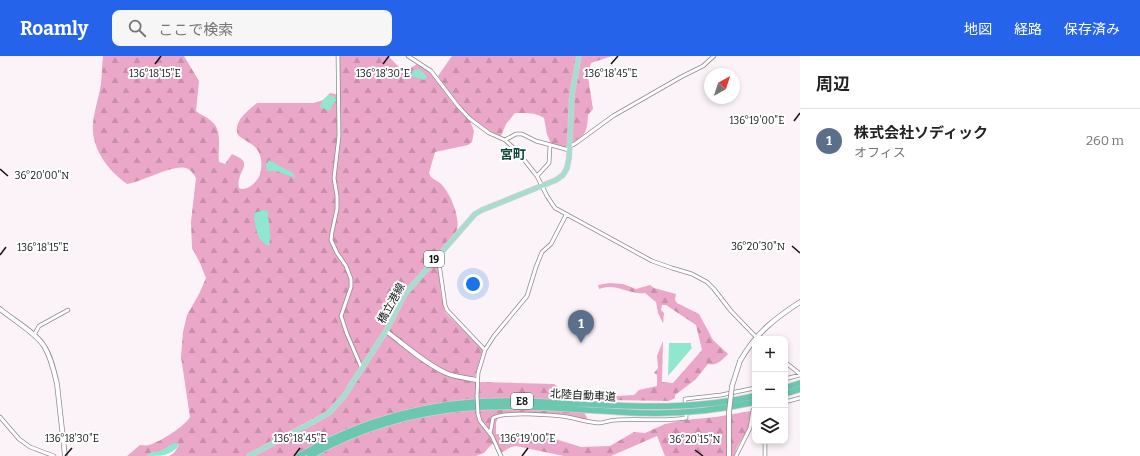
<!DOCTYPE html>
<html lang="ja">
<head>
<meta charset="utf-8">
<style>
  body { margin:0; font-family:Bitter,"Noto Sans JP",serif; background:#f6f6f6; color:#222 }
  .controls { position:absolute; right:12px; bottom:12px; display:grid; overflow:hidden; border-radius:8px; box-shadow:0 2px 6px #0003 }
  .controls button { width:36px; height:36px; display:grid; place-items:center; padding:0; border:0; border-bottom:1px solid #e0e0e0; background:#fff; color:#222; font:20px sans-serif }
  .compass { position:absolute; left:704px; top:12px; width:36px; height:36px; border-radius:50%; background:#fff; box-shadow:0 2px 6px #0003; rotate:39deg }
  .you { position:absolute; left:473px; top:228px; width:14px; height:14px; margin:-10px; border:3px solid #fff; border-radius:50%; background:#1a73e8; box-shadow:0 0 0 6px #1a73e833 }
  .badge { display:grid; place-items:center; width:26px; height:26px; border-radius:50%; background:#2563eb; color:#fff; font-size:13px; font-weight:700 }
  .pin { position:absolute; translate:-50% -33px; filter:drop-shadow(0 1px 2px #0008) }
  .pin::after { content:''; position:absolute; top:21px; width:14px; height:12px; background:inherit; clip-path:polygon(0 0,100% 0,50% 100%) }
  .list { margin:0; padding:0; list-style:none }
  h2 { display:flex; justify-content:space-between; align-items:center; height:52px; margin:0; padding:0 16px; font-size:17px }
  h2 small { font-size:13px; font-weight:400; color:#767676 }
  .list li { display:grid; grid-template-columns:26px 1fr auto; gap:12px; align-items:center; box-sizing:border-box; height:64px; padding:0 16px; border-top:1px solid #e0e0e0 }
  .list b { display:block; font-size:15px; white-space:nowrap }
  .list p { margin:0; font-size:13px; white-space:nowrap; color:#767676 }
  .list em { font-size:13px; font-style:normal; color:#767676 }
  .icon { flex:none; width:22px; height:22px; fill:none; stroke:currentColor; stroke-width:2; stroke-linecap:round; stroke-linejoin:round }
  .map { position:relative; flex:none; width:800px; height:400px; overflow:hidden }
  header { display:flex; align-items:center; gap:24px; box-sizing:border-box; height:56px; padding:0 20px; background:#2563eb; color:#fff }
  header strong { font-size:19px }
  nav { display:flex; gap:22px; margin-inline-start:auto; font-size:14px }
  .search { width:280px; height:36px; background:#f6f6f6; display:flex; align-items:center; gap:10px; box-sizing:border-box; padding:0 14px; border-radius:8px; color:#767676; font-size:15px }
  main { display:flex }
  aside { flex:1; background:#fff }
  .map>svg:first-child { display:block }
  .forest { fill:url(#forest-firs) }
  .water { fill:#91e6d0 }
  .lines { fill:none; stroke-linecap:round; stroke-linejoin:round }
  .street-casing { stroke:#918a8d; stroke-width:4.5 }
  .secondary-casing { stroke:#918a8d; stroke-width:5.5 }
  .primary-casing { stroke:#d0cfcf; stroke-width:6 }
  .highway-casing { stroke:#d0cfcf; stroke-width:7 }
  .street { stroke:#fff; stroke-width:3 }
  .secondary { stroke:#fff; stroke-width:4 }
  .primary { stroke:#a6ddd0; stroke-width:4.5 }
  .highway { stroke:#6bc7b0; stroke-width:5.5 }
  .street-bridge-casing { stroke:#918a8d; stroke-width:4.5; stroke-linecap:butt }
  .secondary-bridge-casing { stroke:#918a8d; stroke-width:5.5; stroke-linecap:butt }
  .street-bridge { stroke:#fff; stroke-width:3 }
  .secondary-bridge { stroke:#fff; stroke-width:4 }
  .ticks { fill:none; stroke:#131011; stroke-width:1.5 }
  .labels { text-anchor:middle; stroke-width:4; stroke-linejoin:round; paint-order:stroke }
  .shield { fill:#fff; stroke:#5a5858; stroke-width:1 }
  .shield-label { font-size:10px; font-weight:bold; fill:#131011 }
  .street-label { font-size:11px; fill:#131011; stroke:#fff }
  .quarter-label { font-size:13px; font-weight:bold; fill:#0e473b; stroke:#fff }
  .ticks-label { font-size:10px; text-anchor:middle; fill:#131011; stroke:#fff; stroke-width:4; stroke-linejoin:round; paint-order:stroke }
</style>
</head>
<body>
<header>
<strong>Roamly</strong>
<div class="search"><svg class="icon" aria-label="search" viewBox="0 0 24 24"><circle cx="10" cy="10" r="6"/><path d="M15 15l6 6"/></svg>ここで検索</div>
<nav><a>地図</a><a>経路</a><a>保存済み</a></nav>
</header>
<main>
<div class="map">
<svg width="800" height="400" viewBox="0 0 800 400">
  <defs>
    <pattern id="forest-firs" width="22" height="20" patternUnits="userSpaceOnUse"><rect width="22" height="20" fill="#eba7c7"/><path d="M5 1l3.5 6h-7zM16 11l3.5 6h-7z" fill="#c98faa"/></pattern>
  </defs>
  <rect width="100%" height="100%" fill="#fbf3f7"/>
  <!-- forest -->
  <path class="forest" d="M103,0H184L199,25L196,55C200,59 206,60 210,64C224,74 217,91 219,106L225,108L232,98C257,108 235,114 239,132C246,136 258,126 260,118C262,112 262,102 259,97C256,88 244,85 238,79C232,66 249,54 257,47H314L323,44L330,37L340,39V0H388L404,16L417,8L426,13L432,18L452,46L470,65L474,75L472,86L468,89L435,96L429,117C431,123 436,124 440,127C450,136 462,164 456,176L437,198L441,238L445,256L482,293V296L474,323L478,326H481L554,328L561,333L573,336L617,340L634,339L639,334L657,330V319L654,317L658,312L657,300L663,285L662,326L673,327L702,294L696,269L666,249H662L661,254L664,257L663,267L658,257L656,246L645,237C629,239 616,226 599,233L598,229L609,227L623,228L636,233L650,229L654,232L676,238L675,244L677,247L699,258L713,284L728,298C722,304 717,310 708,308L695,324L675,339V342L669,345L606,344L589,345L578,344L588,364L574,361L499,359L496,367V378H539L581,391L610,390L634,376L645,377L665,368L685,364L716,361L751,355C751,377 739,382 734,400H665L657,380L611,400H564L516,390L511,391L501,397L496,386L490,390L484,397L476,400H169L174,397L179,389L178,388C171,387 166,394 159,396C154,397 151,395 147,400H127L140,389C143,389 147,390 149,389C160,386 185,370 190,361L181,301L183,276L187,259L199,238L206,222L200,207L192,192L191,166L196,122C194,119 192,115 188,113C175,106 141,127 127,128C108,115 91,92 93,68C94,55 99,41 101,28C102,19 102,9 103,0Z
    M452,0H612L591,7L588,21L593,53L588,59C587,85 580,78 566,92L551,88L547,78L544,62C535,56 525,57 515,57L506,68L501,80C473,69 454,45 438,20Z"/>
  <!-- water -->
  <path class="water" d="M419,13L426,19L427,21L424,24L411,20L413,14Z
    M329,39L334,40L337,44L332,49L330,55L320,51L322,45Z
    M269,104L293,117L296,122L276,115H267L266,109Z
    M264,154L268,155C268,167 272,178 269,190C256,185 255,169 254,157Z
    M669,287H691V290L692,292L668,320Z
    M174,387L178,388L179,389C171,400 161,400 147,400L150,397L160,395Z"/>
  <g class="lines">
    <!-- street casing -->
    <g class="street-casing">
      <path id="street" d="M338,0L339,80L334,122L337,140V153L332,176L331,184L337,197L346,210L351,223V231L341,260L347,278L362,313
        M408,0L431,15L458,50L469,62L489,77L505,84L517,95L537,120L547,140L555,152L652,205L672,212L692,218L707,226L714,233L731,255L757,282
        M505,84L516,78H522L536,85L569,94
        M569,91L576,87L613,60L681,21L703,10L714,0
        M537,120L549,107L550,90
        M438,200L445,249L447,254L485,294
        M34,279L39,270L68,254
        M785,306L800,318
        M785,323L800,319
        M477,340L478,317L485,294L494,280L527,240L536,211L542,196L551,188L566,159
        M685,345V343L721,339L755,332
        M785,346L800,342
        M478,358L480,365L492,380L501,400
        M0,361L19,383L30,391L54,400
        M490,378L493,362C504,355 554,359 568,361C578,363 588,366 598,367C605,367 610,364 616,364C640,362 663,366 686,362V359
        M736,400L750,372L753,354L755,353
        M765,400V385"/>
    </g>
    <!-- secondary casing -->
    <g class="secondary-casing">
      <path id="secondary" d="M0,253C13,264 35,276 44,290C51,301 54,315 57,328L65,400
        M386,275C405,289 424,307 446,317C455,321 466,322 476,324
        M740,305C756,277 774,263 800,246
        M729,356V400"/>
    </g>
    <!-- primary casing -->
    <g class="primary-casing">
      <path id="primary" d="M249,400L320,362L330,356L344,340L386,275L405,238L475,158L482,154L556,124L563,119L567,112L569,102L572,38L579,0"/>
    </g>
    <!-- highway casing -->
    <g class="highway-casing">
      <path id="highway" d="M785,332L800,327
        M785,338L800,333
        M299,400C362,364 431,345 504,345C590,345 669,360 755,340
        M310,400C358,373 410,357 465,352C524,347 584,355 644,357C681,358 719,354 755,346"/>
    </g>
    <!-- street -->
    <use href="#street" class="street"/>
    <!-- secondary -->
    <use href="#secondary" class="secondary"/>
    <!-- primary -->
    <use href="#primary" class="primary"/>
    <!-- highway -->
    <use href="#highway" class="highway"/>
    <!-- street-bridge casing -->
    <g class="street-bridge-casing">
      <path id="street-bridge" d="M477,340L478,358"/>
    </g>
    <!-- secondary-bridge casing -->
    <g class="secondary-bridge-casing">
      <path id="secondary-bridge" d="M729,356L732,330L740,305"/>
    </g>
    <!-- street-bridge -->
    <use href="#street-bridge" class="street-bridge"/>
    <!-- secondary-bridge -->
    <use href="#secondary-bridge" class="secondary-bridge"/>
  </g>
  <!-- ticks -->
  <path class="ticks" d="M155,8L161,0M383,8L389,0M611,8L618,0M794,65L800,57M0,113L8,120M792,190L800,197M0,199L6,191M695,394L703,400M65,400L72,392M294,400L300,392M522,400L528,392"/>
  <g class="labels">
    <!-- shield labels -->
    <g class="shield">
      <rect x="424" y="195" width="20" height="16" rx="3"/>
      <rect x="511" y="337" width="22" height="16" rx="3"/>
    </g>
    <g class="shield-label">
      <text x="434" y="207">19</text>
      <text x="522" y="349">E8</text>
    </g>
    <!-- street labels -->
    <g class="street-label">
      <text transform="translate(391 247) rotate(-61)" y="4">橋立港線</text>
      <text transform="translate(583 339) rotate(3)" y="4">北陸自動車道</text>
    </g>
    <!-- quarter labels -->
    <g class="quarter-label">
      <text x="513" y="103">宮町</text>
    </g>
  </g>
  <g class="ticks-label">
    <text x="155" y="21">136°18'15"E</text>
    <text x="383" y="21">136°18'30"E</text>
    <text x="611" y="21">136°18'45"E</text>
    <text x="757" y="68">136°19'00"E</text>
    <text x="42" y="123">36°20'00"N</text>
    <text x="758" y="194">36°20'30"N</text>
    <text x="43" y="195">136°18'15"E</text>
    <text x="72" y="386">136°18'30"E</text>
    <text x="300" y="386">136°18'45"E</text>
    <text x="528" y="386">136°19'00"E</text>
    <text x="695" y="387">36°20'15"N</text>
  </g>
</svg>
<div class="controls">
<button>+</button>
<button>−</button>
<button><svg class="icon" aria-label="layers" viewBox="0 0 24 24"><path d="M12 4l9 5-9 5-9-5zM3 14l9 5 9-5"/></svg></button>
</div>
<svg class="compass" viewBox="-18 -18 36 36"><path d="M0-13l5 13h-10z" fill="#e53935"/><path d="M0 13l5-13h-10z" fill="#767676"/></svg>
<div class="you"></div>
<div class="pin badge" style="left:581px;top:287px;background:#5c6f8a">1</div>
</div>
<aside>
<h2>周辺<small></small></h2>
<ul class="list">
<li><span class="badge" style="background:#5c6f8a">1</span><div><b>株式会社ソディック</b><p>オフィス</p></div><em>260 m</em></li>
</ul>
</aside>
</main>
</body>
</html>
